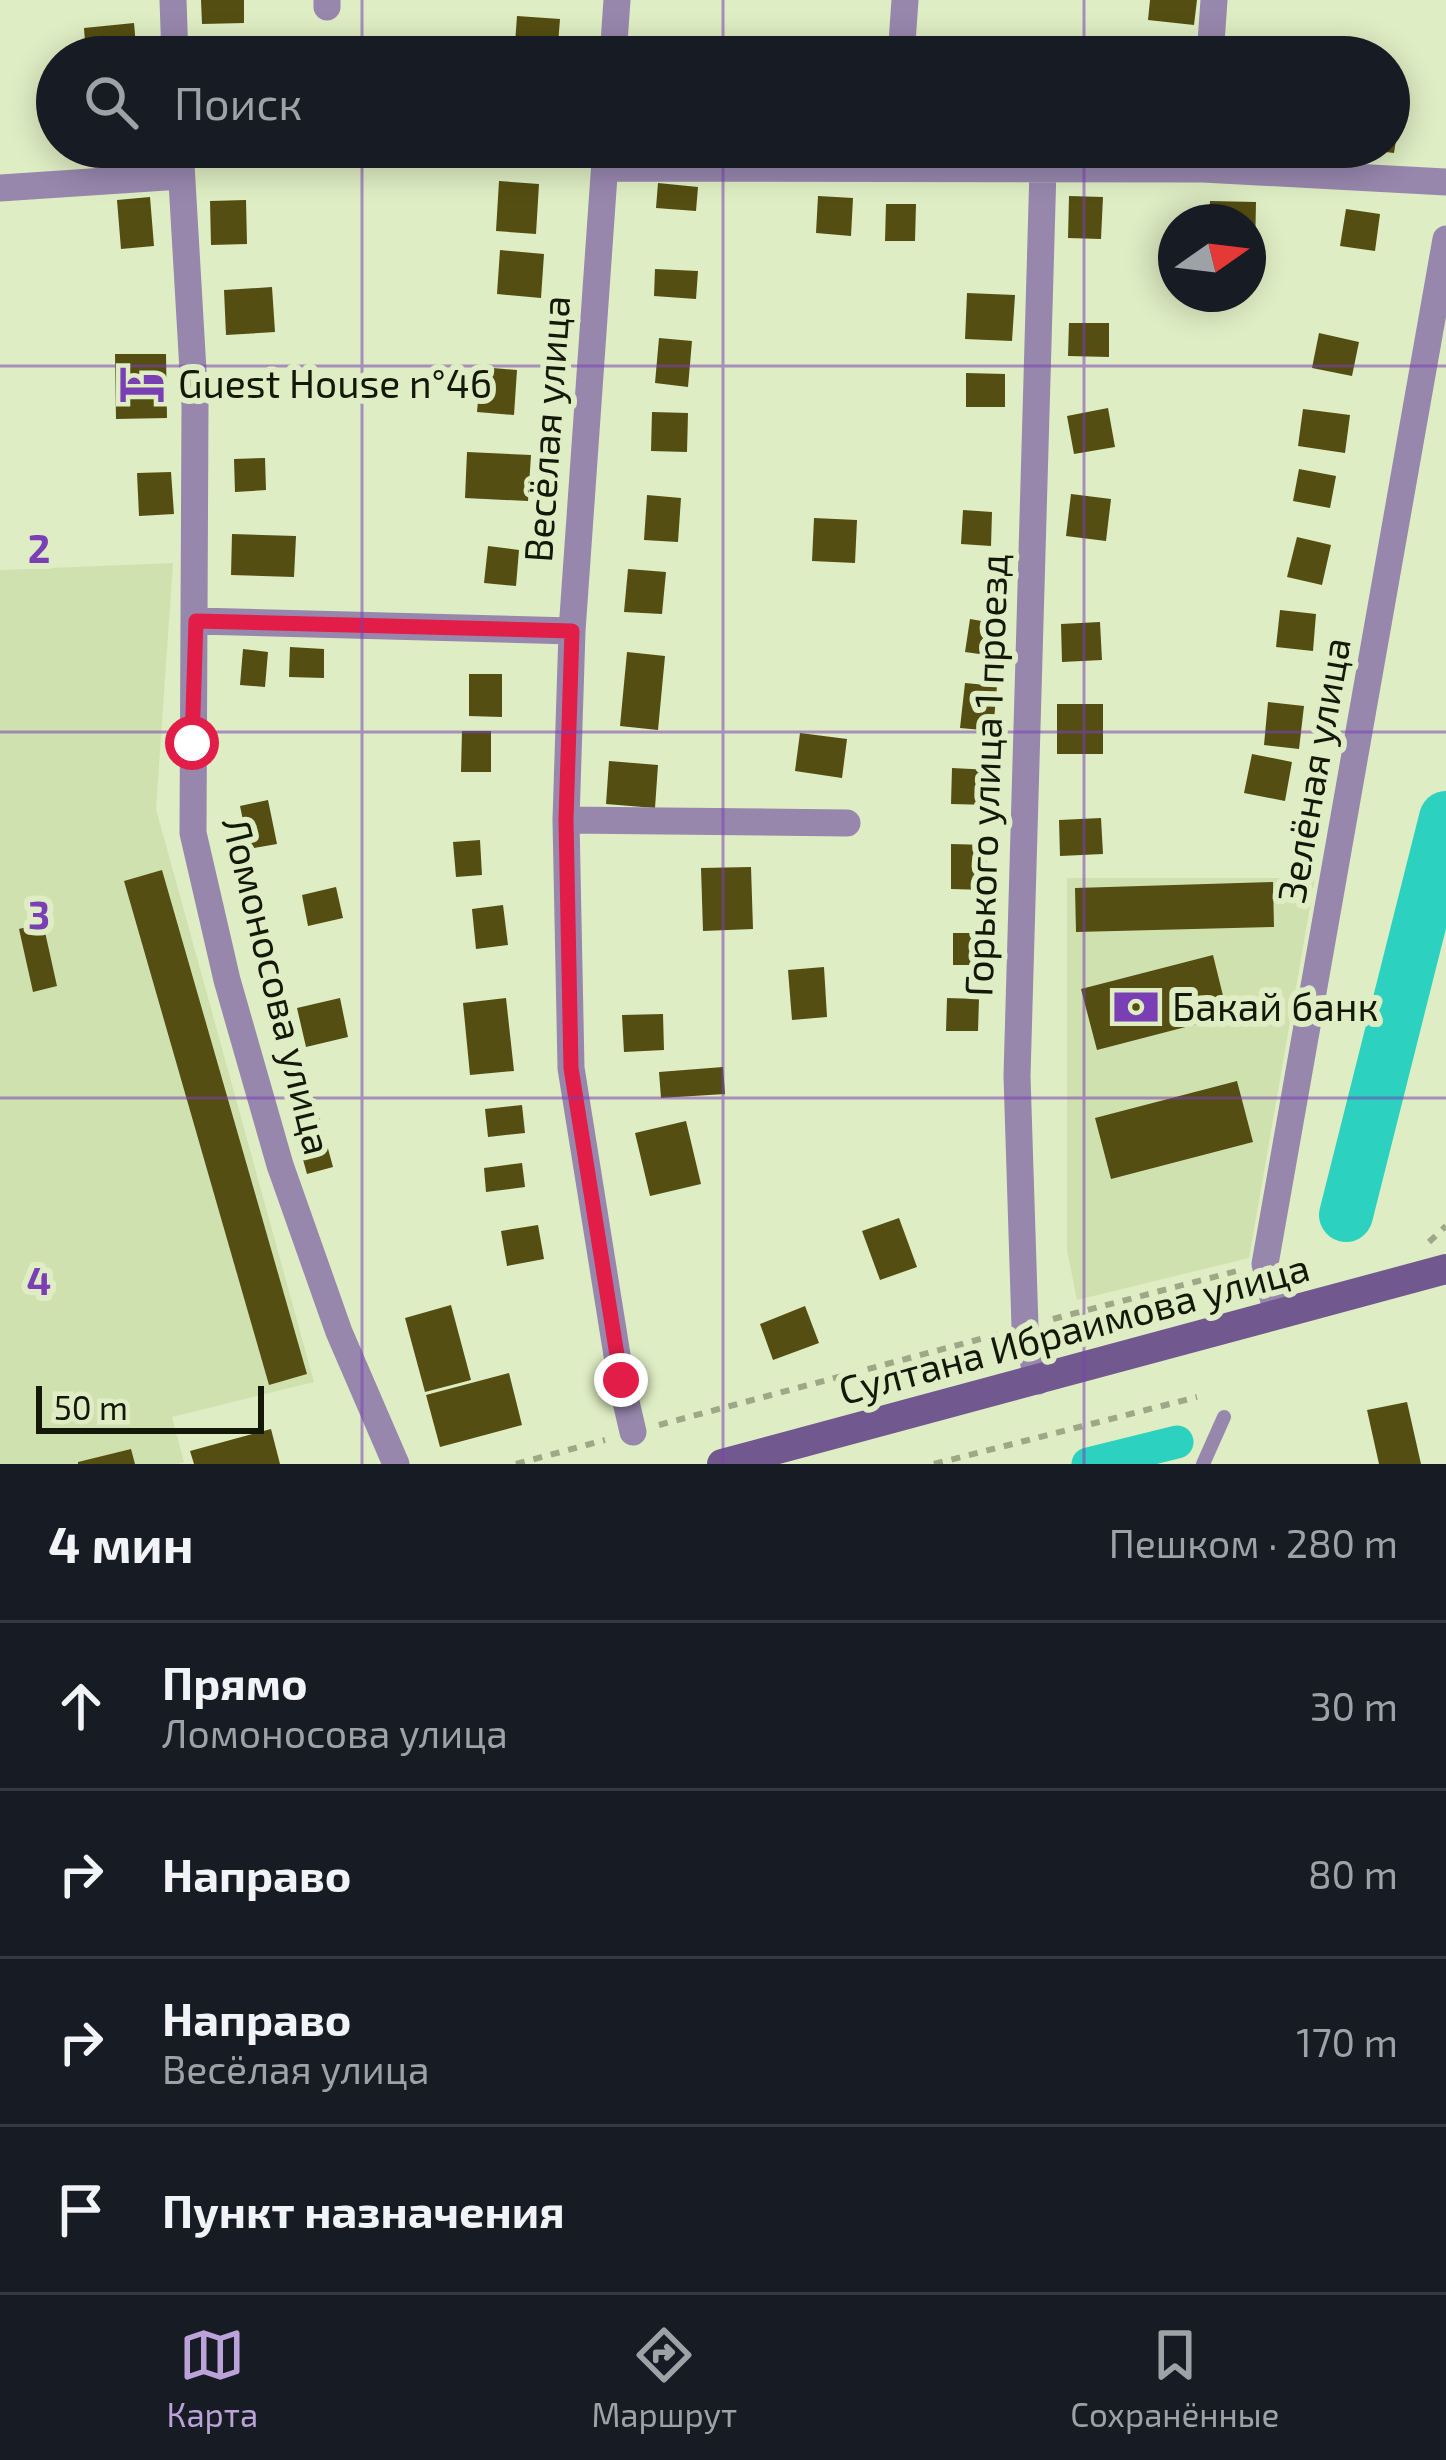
<!DOCTYPE html>
<html lang="ru">
<head>
<meta charset="utf-8">
<style>
  body { margin:0; font-family:"Exo 2",sans-serif; background:#20242c; color:#f1f3f6 }
  .compass { position:absolute; left:1158px; top:204px; width:108px; height:108px; border-radius:50%; background:#171b24; box-shadow:0 6px 30px #0003; rotate:76deg }
  .scale { position:absolute; left:36px; bottom:30px; width:228px; box-sizing:border-box; padding-left:12px; border:6px solid #131808; border-top:0; font-size:33px; line-height:42px; white-space:nowrap; color:#131808; -webkit-text-stroke:9px #deedc3; paint-order:stroke }
  .stop { position:absolute; width:36px; height:36px; margin:-27px; border:9px solid #e11d48; border-radius:50%; background:#fff }
  .stop.end { background:#e11d48; border-color:#fff; box-shadow:0 3px 12px #0008 }
  .list { margin:0; padding:0; list-style:none }
  h2 { display:flex; justify-content:space-between; align-items:center; height:156px; margin:0; padding:0 48px; font-size:51px }
  h2 small { font-size:39px; font-weight:400; color:#9ea1a6 }
  .list li { display:grid; grid-template-columns:78px 1fr auto; gap:36px; align-items:center; box-sizing:border-box; height:168px; padding:0 48px; border-top:3px solid #363941 }
  .list b { display:block; font-size:45px; white-space:nowrap }
  .list p { margin:0; font-size:39px; white-space:nowrap; color:#9ea1a6 }
  .list em { font-size:39px; font-style:normal; color:#9ea1a6 }
  .icon { flex:none; width:66px; height:66px; fill:none; stroke:currentColor; stroke-width:2; stroke-linecap:round; stroke-linejoin:round }
  .map { position:relative; flex:none; width:1446px; height:1464px; overflow:hidden }
  .search { position:absolute; background:#171b24; box-shadow:0 6px 30px #0003; left:36px; right:36px; top:36px; height:132px; display:flex; align-items:center; gap:30px; box-sizing:border-box; padding:0 42px; border-radius:66px; color:#9ea1a6; font-size:45px }
  .sheet { height:828px; background:#171b24 }
  nav { display:flex; justify-content:space-around; align-items:center; box-sizing:border-box; height:168px; border-top:3px solid #363941; background:#171b24; font-size:33px; color:#9ea1a6 }
  nav a { display:grid; justify-items:center; gap:6px }
  nav .on { color:#bba2d8 }
  .map>svg:first-child { display:block }
  .built { fill:#d0e1b0 }
  .lines { fill:none; stroke-linecap:round; stroke-linejoin:round }
  .canal { stroke:#2cd1bf; stroke-width:33 }
  .river { stroke:#2cd1bf; stroke-width:54 }
  .building { fill:#544e12 }
  .path { stroke:#9ca886; stroke-width:6; stroke-dasharray:9 9; stroke-linecap:butt }
  .service { stroke:#9787ad; stroke-width:14 }
  .minor { stroke:#9787ad; stroke-width:27 }
  .secondary { stroke:#71598f; stroke-width:30 }
  .route { stroke:#e11d48; stroke-width:15 }
  .grid { fill:none; stroke:#7a3fb4; stroke-width:3; stroke-opacity:0.55 }
  .labels { text-anchor:middle; stroke-width:12; stroke-linejoin:round; paint-order:stroke }
  .poi-label { font-size:39px; fill:#131808; stroke:#deedc3; text-anchor:start }
  .street-label { font-size:39px; fill:#131808; stroke:#deedc3 }
  .grid-label { font-size:39px; text-anchor:middle; font-weight:bold; fill:#7a3fb4; stroke:#deedc3; stroke-width:12; stroke-linejoin:round; paint-order:stroke }
</style>
</head>
<body>
<div class="map">
<svg width="1446" height="1464" viewBox="0 0 1446 1464">
  <rect width="100%" height="100%" fill="#deedc3"/>
  <!-- built -->
  <path class="built" d="M173,563L156,809L314,1382L172,1417L184,1462L177,1464H0V570Z
    M1067,878H1315L1249,1258L1077,1300L1067,1250Z"/>
  <g class="lines">
    <!-- canal -->
    <path class="canal" d="M1088,1464L1177,1442"/>
    <!-- river -->
    <path class="river" d="M1346,1215L1446,818"/>
  </g>
  <!-- building -->
  <path class="building" d="M201,0H244V23L202,24Z
    M1150,0H1197L1194,25L1148,20Z
    M517,16L560,19L557,57H514Z
    M134,23L137,57H86L84,28Z
    M1389,105L1401,107L1394,153L1369,150L1389,147Z
    M499,181L539,184L536,234L496,231Z
    M658,183L698,187L696,211L656,208Z
    M818,196L853,198L851,236L816,233Z
    M1069,196L1103,197L1101,239L1068,238Z
    M150,197L154,246L121,249L117,200Z
    M246,200L247,244L211,245L210,201Z
    M1210,201L1256,202L1255,250H1248V222H1209Z
    M886,204H916L915,241H885Z
    M1346,209L1380,214L1375,251L1340,246Z
    M500,250L544,254L541,298L497,294Z
    M655,269L698,271L696,299L654,296Z
    M272,287L275,332L226,335L224,290Z
    M967,293L1015,295L1012,341L965,339Z
    M1069,323H1109V357L1068,356Z
    M1319,333L1359,342L1352,376L1312,368Z
    M659,338L692,341L688,387L655,383Z
    M115,354H166L167,418L116,419Z
    M481,367L517,370L514,415L477,412Z
    M966,373L1005,374V407H966Z
    M1108,408L1115,447L1074,454L1067,416Z
    M1303,409L1350,415L1345,453L1298,446Z
    M652,412L688,413L687,452L651,451Z
    M467,452L531,455L528,501L465,498Z
    M265,458L266,490L235,492L234,459Z
    M1299,469L1336,476L1330,508L1293,501Z
    M171,472L174,514L139,516L137,473Z
    M1071,494L1111,499L1106,541L1066,536Z
    M647,495L681,498L678,542L644,540Z
    M963,510L992,512L991,546L961,544Z
    M814,518L857,520L855,563L812,561Z
    M232,534L296,536L294,577L231,575Z
    M1297,537L1331,545L1322,585L1287,577Z
    M488,546L519,550L516,586L484,583Z
    M628,569L666,572L662,614L624,612Z
    M1280,610L1316,614L1313,651L1276,647Z
    M970,619L1005,625L1001,657L965,652Z
    M1100,622L1102,660L1062,662L1061,624Z
    M290,647L324,649V678L289,677Z
    M243,649L268,652L265,687L240,685Z
    M627,652L665,656L658,730L620,726Z
    M469,674H502V717L469,716Z
    M965,683L997,686L993,731L960,728Z
    M1268,702L1304,706L1299,749L1264,745Z
    M1057,704H1103V754H1057Z
    M462,731H491V772H461Z
    M800,733L847,739L842,778L795,771Z
    M1252,754L1292,762L1285,801L1244,793Z
    M609,761L658,765L655,808L606,804Z
    M952,768L991,770L990,805L951,804Z
    M268,800L277,844L249,849L240,806Z
    M1101,818L1103,854L1060,856L1059,820Z
    M480,840L482,875L456,877L453,842Z
    M951,844L987,845L986,890L951,889Z
    M751,867L753,929L703,931L701,868Z
    M162,870L307,1374L269,1385L124,881Z
    M1273,882L1274,927L1076,932L1075,888Z
    M336,887L343,918L308,926L302,895Z
    M503,905L508,945L476,949L472,909Z
    M43,923L57,986L33,992L19,929Z
    M953,933H984L985,965H953Z
    M1213,955L1228,1016L1097,1050L1081,989Z
    M824,967L827,1017L792,1020L788,970Z
    M340,998L348,1037L306,1047L297,1008Z
    M506,998L514,1071L470,1075L463,1003Z
    M947,998L979,999L978,1031H946Z
    M663,1014L664,1050L624,1052L622,1015Z
    M723,1067L725,1094L661,1098L659,1072Z
    M1237,1081L1253,1142L1111,1179L1095,1118Z
    M314,1097L333,1167L307,1174L288,1105Z
    M522,1105L525,1133L488,1137L485,1109Z
    M686,1121L701,1184L650,1196L635,1133Z
    M522,1163L525,1187L486,1192L484,1168Z
    M899,1218L917,1267L880,1280L862,1231Z
    M538,1225L544,1259L507,1266L501,1231Z
    M451,1305L471,1380L425,1392L405,1318Z
    M805,1306L819,1343L773,1360L760,1324Z
    M509,1373L522,1425L440,1447L426,1395Z
    M1407,1402L1421,1464H1379L1367,1410Z
    M271,1429L280,1464H194L190,1451Z
    M131,1449L135,1464H78V1462Z"/>
  <g class="lines">
    <!-- path -->
    <path class="path" d="M1429,1242L1446,1226
      M1053,1319L1237,1271
      M659,1425L999,1334
      M516,1464L605,1440
      M934,1464L1197,1397"/>
    <!-- service -->
    <path class="service" d="M1203,1464L1224,1417"/>
    <!-- minor -->
    <path class="minor" d="M173,0L175,57
      M327,7V0
      M613,57L617,0
      M901,57L905,0
      M1210,57L1214,0
      M180,147L195,405L193,833L227,980L280,1165L339,1332L396,1464
      M606,147L572,631L566,820L571,1068L621,1380L633,1432
      M605,168L1203,169L1446,182
      M0,188L181,176
      M196,621L572,631
      M566,820L847,823
      M1277,1314L1265,1264L1446,239
      M1038,1381L1025,1327L1017,1076L1043,169"/>
    <!-- secondary -->
    <path class="secondary" d="M722,1464L1446,1269"/>
  </g>
  <g class="lines">
    <!-- route -->
    <path class="route" d="M192,743L196,621L572,631L566,820L571,1068L621,1380"/>
  </g>
  <!-- grid -->
  <path class="grid" d="M362,0V57M723,0V57M1084,0V57M362,147V1464M723,147V1464M1084,147V1464M0,366H1446M0,732H1446M0,1098H1446"/>
  <!-- icons -->
  <defs>
    <g id="hotel-bare" transform="scale(3.6)"><path d="M-6-4.5h1.5V1H6V5H4.5V3h-9V5H-6ZM-4 0a1.8 1.8 0 1 1 3.6 0ZM.5 0V-2.5h3Q6-2.5 6 0Z" fill="#7a3fb4" stroke="#deedc3" stroke-width="2.5" paint-order="stroke"/></g>
    <g id="bank-bare" transform="scale(3.6)"><path d="M-6-4H6V4H-6ZM0-2.3a2.3 2.3 0 1 0 0 4.6a2.3 2.3 0 1 0 0-4.6Z" fill="#7a3fb4" stroke="#deedc3" stroke-width="2.5" paint-order="stroke"/></g>
  </defs>
  <g fill-rule="evenodd">
    <use href="#hotel-bare" x="142" y="384"/>
    <use href="#bank-bare" x="1136" y="1007"/>
  </g>
  <g class="labels">
    <!-- poi labels -->
    <g class="poi-label">
      <text x="178" y="398">Guest House n°46</text>
      <text x="1172" y="1021">Бакай банк</text>
    </g>
    <!-- street labels -->
    <g class="street-label">
      <text transform="translate(547 429) rotate(-86)" y="14">Весёлая улица</text>
      <text transform="translate(1314 770) rotate(-80)" y="14">Зелёная улица</text>
      <text transform="translate(986 775) rotate(-88)" y="14">Горького улица 1 проезд</text>
      <text transform="translate(277 986) rotate(76)" y="14">Ломоносова улица</text>
      <text transform="translate(1074 1329) rotate(-15)" y="14">Султана Ибраимова улица</text>
    </g>
  </g>
  <g class="grid-label">
    <text x="39" y="563">2</text>
    <text x="39" y="929">3</text>
    <text x="39" y="1295">4</text>
  </g>
</svg>
<svg class="compass" viewBox="-18 -18 36 36"><path d="M0-13l5 13h-10z" fill="#e53935"/><path d="M0 13l5-13h-10z" fill="#9ea1a6"/></svg>
<div class="scale">50 m</div>
<div class="stop" style="left:192px;top:743px"></div>
<div class="stop end" style="left:621px;top:1380px"></div>
<div class="search"><svg class="icon" aria-label="search" viewBox="0 0 24 24"><circle cx="10" cy="10" r="6"/><path d="M15 15l6 6"/></svg>Поиск</div>
</div>
<section class="sheet">
<h2>4 мин<small>Пешком · 280 m</small></h2>
<ul class="list">
<li><svg class="icon" aria-label="ahead" viewBox="0 0 24 24"><path d="M12 20V5M6 11l6-6 6 6"/></svg><div><b>Прямо</b><p>Ломоносова улица</p></div><em>30 m</em></li>
<li><svg class="icon" aria-label="right" viewBox="0 0 24 24"><path d="M7 20v-9h11M14 6l5 5-5 5"/></svg><div><b>Направо</b></div><em>80 m</em></li>
<li><svg class="icon" aria-label="right" viewBox="0 0 24 24"><path d="M7 20v-9h11M14 6l5 5-5 5"/></svg><div><b>Направо</b><p>Весёлая улица</p></div><em>170 m</em></li>
<li><svg class="icon" aria-label="arrive" viewBox="0 0 24 24"><path d="M6 21V4h12l-3 4 3 4H6"/></svg><div><b>Пункт назначения</b></div></li>
</ul>
</section>
<nav>
<a class="on"><svg class="icon" aria-label="map" viewBox="0 0 24 24"><path d="M3 6l6-2 6 2 6-2v14l-6 2-6-2-6 2zM9 4v14M15 6v14"/></svg>Карта</a>
<a><svg class="icon" aria-label="directions" viewBox="0 0 24 24"><path d="M12 3l9 9-9 9-9-9zM9 14v-3h6M13 9l2 2-2 2"/></svg>Маршрут</a>
<a><svg class="icon" aria-label="saved" viewBox="0 0 24 24"><path d="M7 4h10v16l-5-4-5 4z"/></svg>Сохранённые</a>
</nav>
</body>
</html>
